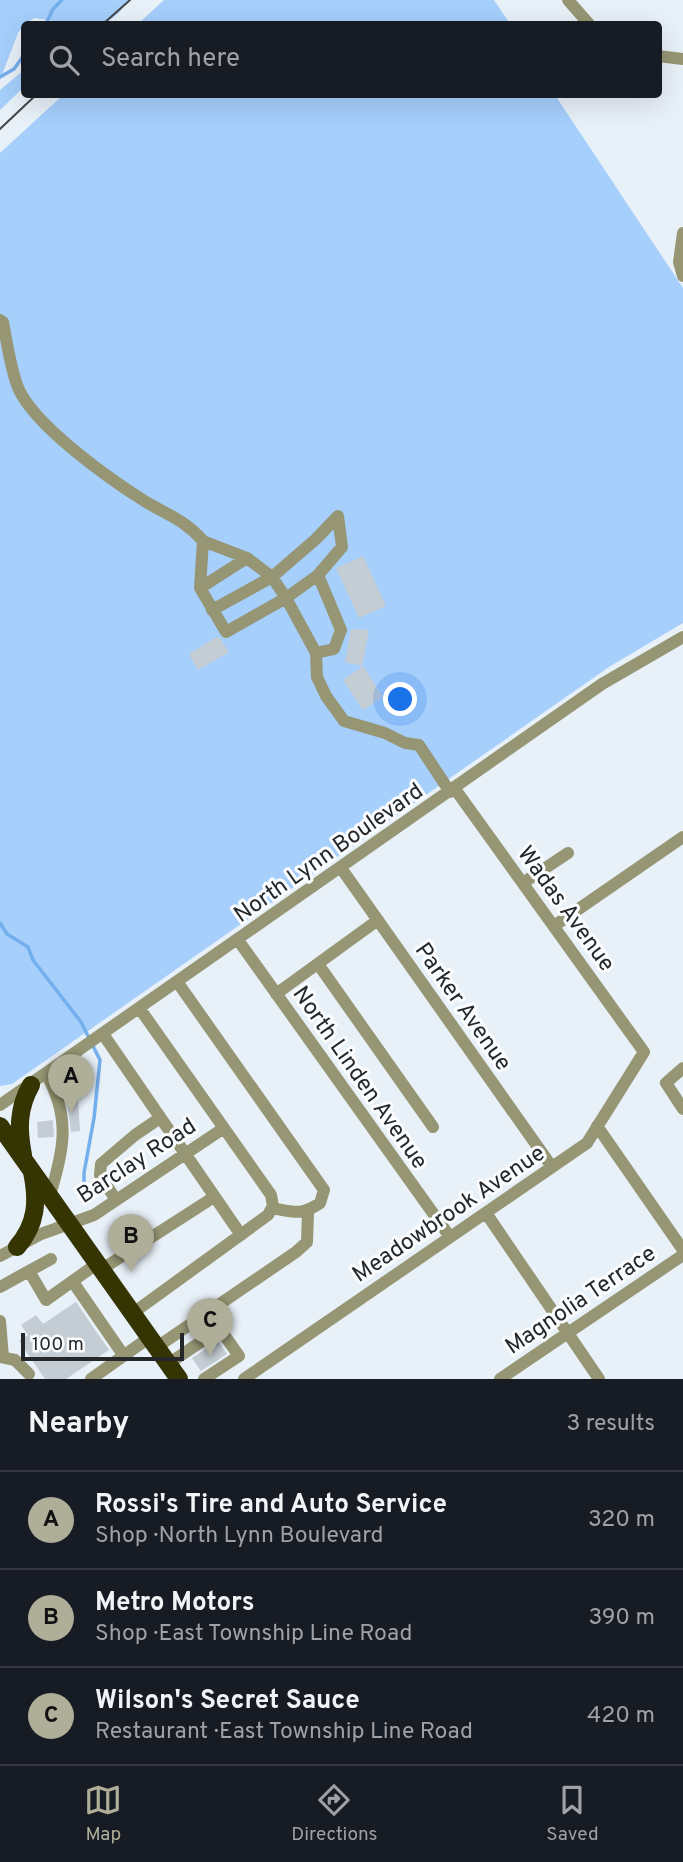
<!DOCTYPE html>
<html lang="en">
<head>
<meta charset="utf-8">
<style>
  body { margin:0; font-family:Overpass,sans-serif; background:#242831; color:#f1f3f6 }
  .scale { position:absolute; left:21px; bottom:18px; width:163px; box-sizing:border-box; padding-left:7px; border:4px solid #25282b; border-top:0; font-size:19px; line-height:24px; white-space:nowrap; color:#25282b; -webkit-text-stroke:5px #fafcfe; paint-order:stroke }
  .you { position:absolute; left:401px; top:700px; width:24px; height:24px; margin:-18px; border:5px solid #fff; border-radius:50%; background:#1a73e8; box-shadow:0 0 0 10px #1a73e833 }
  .badge { display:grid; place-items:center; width:46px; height:46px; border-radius:50%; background:#aeae99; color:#111; font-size:23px; font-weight:700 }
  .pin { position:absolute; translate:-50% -58px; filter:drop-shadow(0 2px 4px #0008) }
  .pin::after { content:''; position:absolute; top:37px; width:24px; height:21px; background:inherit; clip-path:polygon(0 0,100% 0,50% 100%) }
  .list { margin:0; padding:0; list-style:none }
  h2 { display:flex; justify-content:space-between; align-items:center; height:91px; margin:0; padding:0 28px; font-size:30px }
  h2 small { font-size:23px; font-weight:400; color:#9ea1a6 }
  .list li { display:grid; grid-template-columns:46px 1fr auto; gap:21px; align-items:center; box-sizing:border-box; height:98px; padding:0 28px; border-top:2px solid #363941 }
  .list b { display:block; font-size:26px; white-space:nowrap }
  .list p { margin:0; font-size:23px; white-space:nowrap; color:#9ea1a6 }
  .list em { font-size:23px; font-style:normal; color:#9ea1a6 }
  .icon { flex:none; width:38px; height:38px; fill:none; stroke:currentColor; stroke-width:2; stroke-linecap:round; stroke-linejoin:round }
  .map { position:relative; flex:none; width:683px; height:1379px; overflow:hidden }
  .search { position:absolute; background:#171b24; box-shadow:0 7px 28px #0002; left:21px; right:21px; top:21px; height:77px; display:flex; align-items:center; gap:18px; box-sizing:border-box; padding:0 24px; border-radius:7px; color:#9ea1a6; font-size:26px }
  .sheet { height:385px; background:#171b24 }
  nav { display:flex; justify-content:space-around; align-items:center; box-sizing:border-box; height:98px; border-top:2px solid #363941; background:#171b24; font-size:19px; color:#9ea1a6 }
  nav a { display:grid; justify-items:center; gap:4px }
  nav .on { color:#aeae99 }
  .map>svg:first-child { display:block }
  .green { fill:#a6cffc }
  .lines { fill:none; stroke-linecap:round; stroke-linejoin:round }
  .stream { stroke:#74afed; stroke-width:3.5 }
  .building { fill:#c4ccd4 }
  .minor { stroke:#969674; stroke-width:12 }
  .highway { stroke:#353403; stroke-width:18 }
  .tram { stroke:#43474b; stroke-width:2 }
  .labels { text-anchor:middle; stroke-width:6; stroke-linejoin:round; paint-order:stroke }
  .street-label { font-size:23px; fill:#25282b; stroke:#fafcfe }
</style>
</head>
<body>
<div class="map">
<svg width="683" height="1379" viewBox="0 0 683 1379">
  <rect width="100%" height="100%" fill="#e8f0f8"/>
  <!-- green -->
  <path class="green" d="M0,0H128C111,30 91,25 60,24V22L35,18L24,24L18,33L0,80Z
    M164,0H494L510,24H138Z
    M24,70V87L0,110V90Z
    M63,95H555L683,288V623L609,667L12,1084L0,1086V153Z"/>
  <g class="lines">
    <!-- stream -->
    <path class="stream" d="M46,24L53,9L62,0
      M0,77L14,69L24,55
      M0,923L7,934L28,947L33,960L81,1022L100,1060L94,1118L84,1173V1196"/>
  </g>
  <!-- building -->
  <path class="building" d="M363,556L386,606L359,618L336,568Z
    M351,629L369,630L362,666L345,662Z
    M218,636L229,652L198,670L189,654Z
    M363,666L383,697L363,710L343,680Z
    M78,1100L80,1131L71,1132L67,1101Z
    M53,1120L54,1137L38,1138L37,1122Z
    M76,1302L109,1350L66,1379H45L19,1341L28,1335L21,1325L36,1315L43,1324Z
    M218,1341L227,1354L201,1371L192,1358Z"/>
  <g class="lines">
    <!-- minor -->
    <path class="minor" d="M568,0L589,24
      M658,56L683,59
      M683,233L679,262L683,276
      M0,320L3,322C7,343 10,365 17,385C31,424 111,480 146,502C168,515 186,521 203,541
      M200,588L203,541L247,558
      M212,610L272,577L316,539L338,516L342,547L318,575L286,598L226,632L200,588L247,558L272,577L286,598L316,653L317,677L326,696L344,721L385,733L405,743L419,745L450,792
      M316,653L334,649L341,630L318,575
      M341,868L552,1167
      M523,883L568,853
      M554,926L683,837
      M238,940L450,1237
      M318,964L433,1127
      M178,983L324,1190L320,1203C301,1216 294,1212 272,1208
      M276,994L378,920
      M103,1034L241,1235
      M683,1068L666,1083L683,1109
      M46,1074C71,1117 64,1150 50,1195
      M0,1105L602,684L683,637
      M597,1126L683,1250
      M116,1200L100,1175L101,1164L135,1135L160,1118
      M486,1213L599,1379
      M0,1256L41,1234L94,1215L224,1128
      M51,1259L29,1271L46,1300L98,1263
      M102,1269L214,1197
      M73,1282L124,1356
      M0,1287L29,1271
      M133,1313L268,1215L273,1206L271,1195L140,1009
      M0,1321L3,1357
      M157,1347L296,1252L307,1242L308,1212
      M0,1357L15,1360L29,1374
      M168,1364L220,1329L239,1356L204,1379
      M91,1379L150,1337
      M244,1379L587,1143L644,1052L455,789
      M500,1379L683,1255"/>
    <!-- highway -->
    <path class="highway" d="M0,1126L179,1379
      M23,1155C18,1129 18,1108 31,1085
      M17,1247C37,1224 38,1201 32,1172"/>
    <!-- tram -->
    <path class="tram" d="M103,24L130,0
      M0,129L37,94"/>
  </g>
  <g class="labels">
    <!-- street labels -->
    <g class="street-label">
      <text transform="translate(328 852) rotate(-35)" y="8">North Lynn Boulevard</text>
      <text transform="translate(567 908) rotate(54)" y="8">Wadas Avenue</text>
      <text transform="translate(464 1006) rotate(55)" y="8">Parker Avenue</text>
      <text transform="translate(361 1077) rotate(55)" y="8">North Linden Avenue</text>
      <text transform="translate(136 1160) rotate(-33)" y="8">Barclay Road</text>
      <text transform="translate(448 1213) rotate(-34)" y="8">Meadowbrook Avenue</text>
      <text transform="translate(580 1299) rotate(-34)" y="8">Magnolia Terrace</text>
    </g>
  </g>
</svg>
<div class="scale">100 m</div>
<div class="you"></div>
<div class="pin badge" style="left:71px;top:1112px">A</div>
<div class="pin badge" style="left:131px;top:1272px">B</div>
<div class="pin badge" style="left:210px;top:1356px">C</div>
<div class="search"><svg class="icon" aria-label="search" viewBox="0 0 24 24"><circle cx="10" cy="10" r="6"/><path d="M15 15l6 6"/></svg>Search here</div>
</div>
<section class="sheet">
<h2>Nearby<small>3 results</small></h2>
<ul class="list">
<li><span class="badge">A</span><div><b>Rossi's Tire and Auto Service</b><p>Shop · North Lynn Boulevard</p></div><em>320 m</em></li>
<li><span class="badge">B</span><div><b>Metro Motors</b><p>Shop · East Township Line Road</p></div><em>390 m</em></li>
<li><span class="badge">C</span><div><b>Wilson's Secret Sauce</b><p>Restaurant · East Township Line Road</p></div><em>420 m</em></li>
</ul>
</section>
<nav>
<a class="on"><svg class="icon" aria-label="map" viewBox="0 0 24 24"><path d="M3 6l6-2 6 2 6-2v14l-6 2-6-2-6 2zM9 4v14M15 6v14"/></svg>Map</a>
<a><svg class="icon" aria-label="directions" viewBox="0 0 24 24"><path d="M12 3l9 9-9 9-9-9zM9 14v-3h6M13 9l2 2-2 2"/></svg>Directions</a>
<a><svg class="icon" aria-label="saved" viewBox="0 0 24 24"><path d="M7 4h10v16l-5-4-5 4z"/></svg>Saved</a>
</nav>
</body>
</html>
